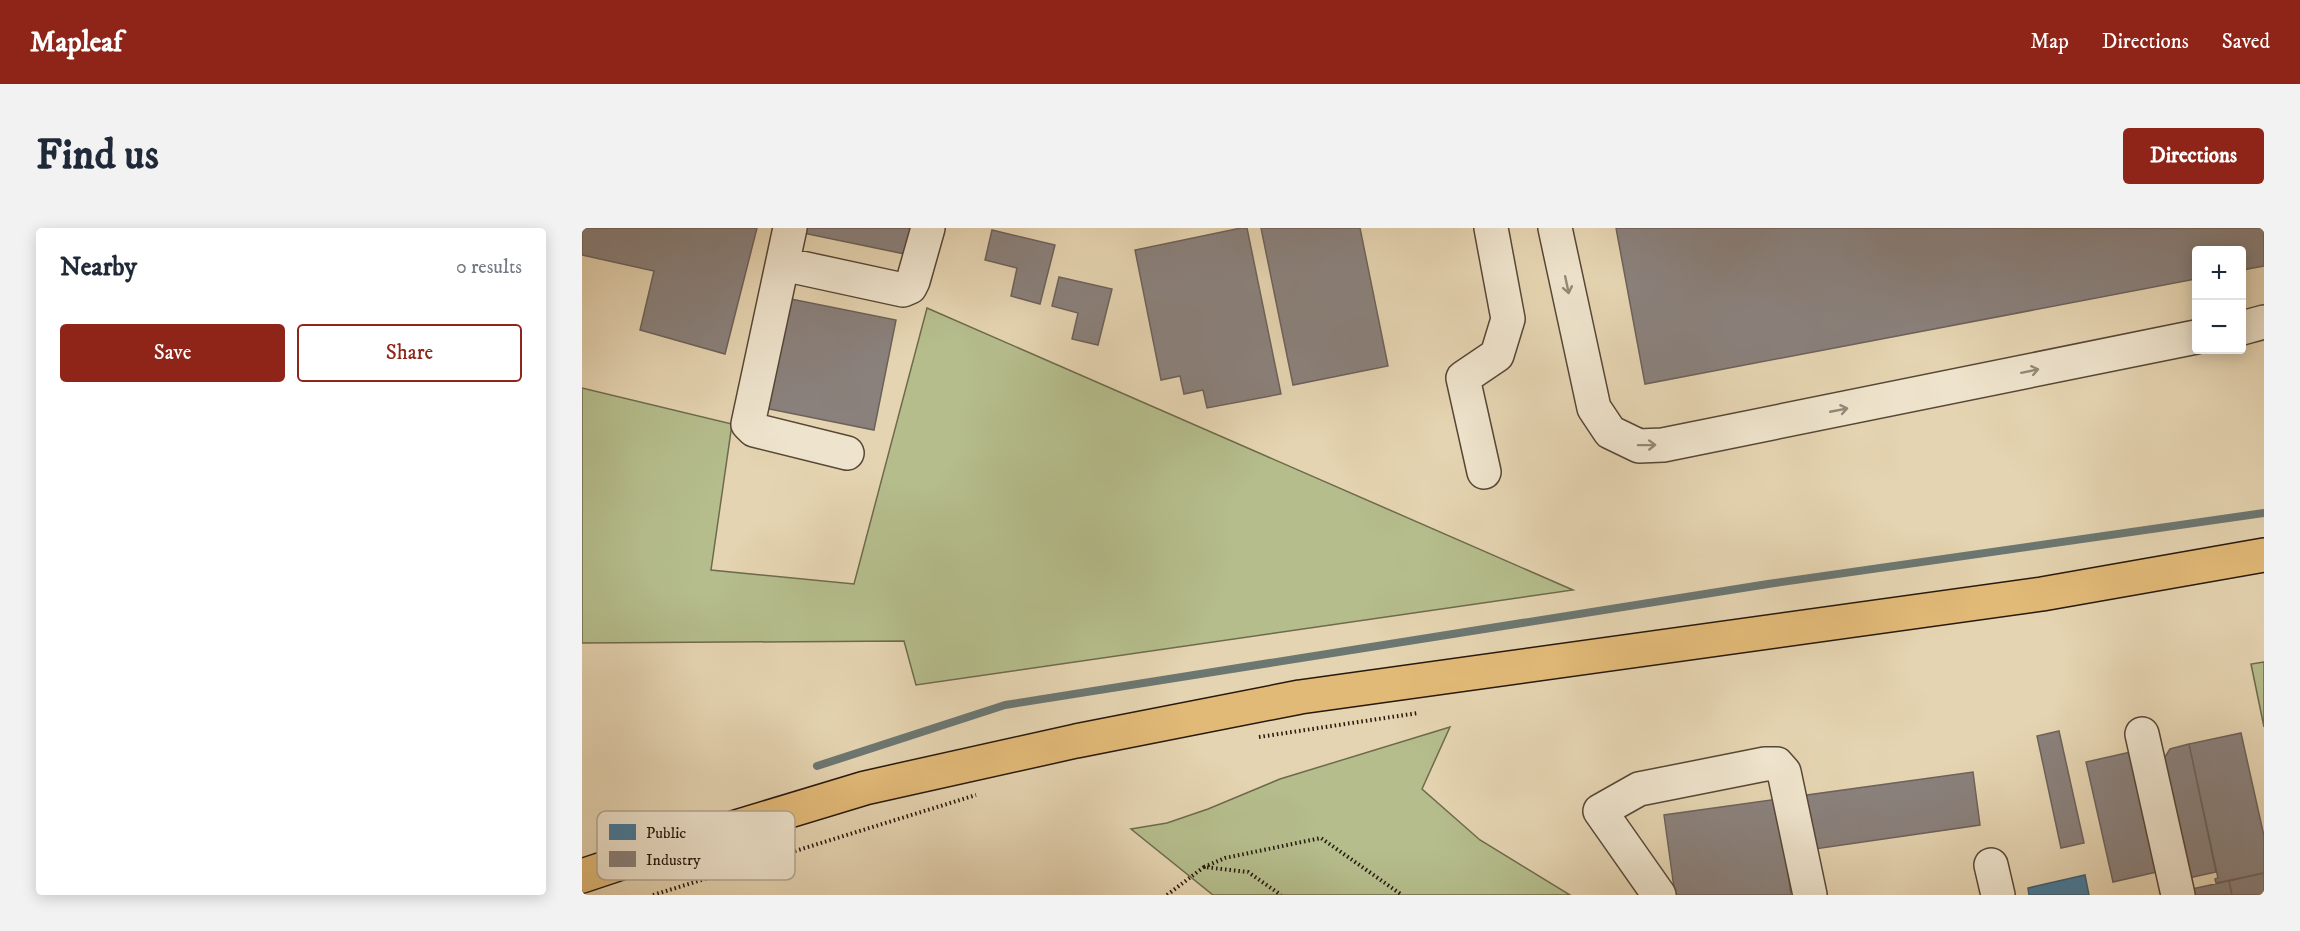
<!DOCTYPE html>
<html lang="en">
<head>
<meta charset="utf-8">
<style>
  body { margin:0; font-family:"IM FELL DW Pica",serif; background:#f2f2f3; color:#1f2937 }
  .controls { position:absolute; right:18px; top:18px; display:grid; overflow:hidden; border-radius:6px; box-shadow:0 3px 15px #0003 }
  .controls button { width:54px; height:54px; display:grid; place-items:center; padding:0; border:0; border-bottom:2px solid #e0e1e3; background:#fff; color:#1f2937; font:30px sans-serif }
  .list { margin:0; padding:0; list-style:none }
  h2 { display:flex; justify-content:space-between; align-items:center; height:78px; margin:0; padding:0 24px; font-size:26px }
  h2 small { font-size:20px; font-weight:400; color:#747a83 }
  .actions { display:flex; gap:12px; padding:18px 24px }
  .actions a { flex:1; padding:14px 0; border:2px solid #8f2418; border-radius:6px; text-align:center; font-size:21px; color:#8f2418 }
  .actions .main { background:#8f2418; color:#fff }
  .map { position:relative; flex:none; width:1682px; height:667px; overflow:hidden; border-radius:6px }
  header { display:flex; align-items:center; gap:36px; box-sizing:border-box; height:84px; padding:0 30px; background:#8f2418; color:#fff }
  header strong { font-size:28px }
  nav { display:flex; gap:33px; margin-inline-start:auto; font-size:21px }
  .intro { display:flex; align-items:center; justify-content:space-between; box-sizing:border-box; height:144px; padding:0 36px }
  h1 { margin:0; font-size:42px }
  .button { padding:15px 27px; border-radius:6px; background:#8f2418; color:#fff; font-size:21px; font-weight:700 }
  main { display:flex; gap:36px; padding:0 36px }
  aside { flex:1; background:#fff; border-radius:6px; box-shadow:0 3px 15px #0003 }
  .map>svg:first-child { display:block }
  .green { fill:#b5bd8c; stroke:#6e6a4c; stroke-width:1.5 }
  .public { fill:#457b9d; stroke:#3c5d72; stroke-width:1.5 }
  .industry { fill:#8a817c; stroke:#6d625b; stroke-width:1.5 }
  .lines { fill:none; stroke-linecap:round; stroke-linejoin:round }
  .stream { stroke:#6c7772; stroke-width:8 }
  .minor-casing { stroke:#574736; stroke-width:36 }
  .major-casing { stroke:#28180d; stroke-width:36 }
  .path { stroke:#28180d; stroke-width:4; stroke-dasharray:1.5 3; stroke-linecap:butt }
  .minor { stroke:#eee3cc; stroke-width:33 }
  .major { stroke:#e2ba78; stroke-width:33 }
  .oneway { stroke:#958876 }
  .key { fill:#eee3cc; stroke:#b3a693; stroke-width:1.5 }
  .key-label { font-size:16px; fill:#28180d }
</style>
</head>
<body>
<header>
<strong>Mapleaf</strong>
<nav><a>Map</a><a>Directions</a><a>Saved</a></nav>
</header>
<div class="intro"><h1>Find us</h1><a class="button">Directions</a></div>
<main>
<aside>
<h2>Nearby<small>0 results</small></h2>
<ul class="list">
</ul>
<div class="actions"><a class="main">Save</a><a>Share</a></div>
</aside>
<div class="map">
<svg width="1682" height="667" viewBox="0 0 1682 667">
  <rect width="100%" height="100%" fill="#e5d4b1"/>
  <filter id="stains"><feTurbulence type="fractalNoise" baseFrequency=".00333" numOctaves="4"/><feColorMatrix values="0 0 0 0 .2 0 0 0 0 .09 0 0 0 0 .02 0 0 0 .5 -.17"/></filter>
  <radialGradient id="worn" r=".72"><stop offset=".6" stop-color="#630" stop-opacity="0"/><stop offset="1" stop-color="#630" stop-opacity=".3"/></radialGradient>
  <!-- green -->
  <path class="green" d="M345,80L991,362L334,457L322,413L0,415V160L150,196L129,342L272,356Z
    M1682,434V499L1669,436Z
    M868,499L840,561L898,612L988,667H631L549,601L585,595L626,581L698,551Z"/>
  <!-- public -->
  <path class="public" d="M1503,647L1507,667H1447L1446,660Z"/>
  <!-- industry -->
  <path class="industry" d="M0,0H175L143,126L58,102L72,43L0,27Z
    M211,0H329L323,26L211,3Z
    M659,0H665L699,166L625,180L621,162L602,166L598,148L579,152L553,22Z
    M679,0H778L806,138L711,157Z
    M1034,0H1682V38L1660,42V22H1614V51L1063,156Z
    M410,2L473,17L458,76L429,68L435,40L403,32Z
    M477,49L530,61L516,117L490,111L496,85L470,78Z
    M199,69L314,92L292,202L177,179Z
    M1477,503L1502,615L1479,620L1455,508Z
    M1659,505L1682,608V645L1634,655L1633,651L1636,650L1607,516Z
    M1607,516L1634,644L1602,651L1578,537L1588,521Z
    M1549,524L1575,644L1531,654L1504,534Z
    M1391,544L1398,597L1226,622L1218,568Z
    M1196,571L1209,667H1093L1082,587Z
    M1682,645V667H1650L1647,653Z
    M1647,653L1650,667H1606L1605,662Z"/>
  <g class="lines">
    <!-- stream -->
    <path class="stream" d="M235,538L423,477L1186,356L1682,285"/>
    <!-- minor casing -->
    <g class="minor-casing">
      <path id="minor" d="M208,0L166,196L172,202L265,225
        M973,0L1012,180L1028,204L1057,218L1081,217L1614,109
        M201,36L321,62L328,59L331,53L346,0
        M1660,100L1682,94
        M902,244L881,150L915,127L926,91L909,0
        M1560,506L1596,667
        M1409,637L1416,667
        M1077,667L1018,583L1057,561L1183,536H1195L1202,544L1228,667"/>
    </g>
    <!-- major casing -->
    <g class="major-casing">
      <path id="major" d="M0,648L78,622L283,560L494,513L718,469L1460,366L1682,327"/>
    </g>
    <!-- path -->
    <path class="path" d="M677,509L836,485
      M622,639L643,630L739,610L820,667
      M71,667L394,567
      M585,667L622,639L666,644L699,667"/>
    <!-- minor -->
    <use href="#minor" class="minor"/>
    <!-- major -->
    <use href="#major" class="major"/>
  </g>
  <!-- one-way arrows -->
  <defs><path id="oneway-shaft" d="M-6 0H5M1.5-3L5.5 0L1.5 3" fill="none" stroke-width="1.6" stroke-linecap="round" stroke-linejoin="round" transform="scale(1.5)"/></defs>
  <g class="oneway">
    <use href="#oneway-shaft" transform="translate(985 57) rotate(78)"/>
    <use href="#oneway-shaft" transform="translate(1448 143) rotate(-12)"/>
    <use href="#oneway-shaft" transform="translate(1257 182) rotate(-11)"/>
    <use href="#oneway-shaft" transform="translate(1065 217) rotate(-1)"/>
  </g>
  <!-- legend -->
  <rect x="15" y="583" width="198" height="69" rx="9" class="key"/>
  <rect x="27" y="596" width="27" height="16" fill="#457b9d"/>
  <rect x="27" y="623" width="27" height="16" fill="#8a817c"/>
  <g class="key-label">
    <text x="64" y="610">Public</text>
    <text x="64" y="637">Industry</text>
  </g>
  <rect width="100%" height="100%" filter="url(#stains)"/>
  <rect width="100%" height="100%" fill="url(#worn)"/>
</svg>
<div class="controls">
<button>+</button>
<button>−</button>
</div>
</div>
</main>
</body>
</html>
